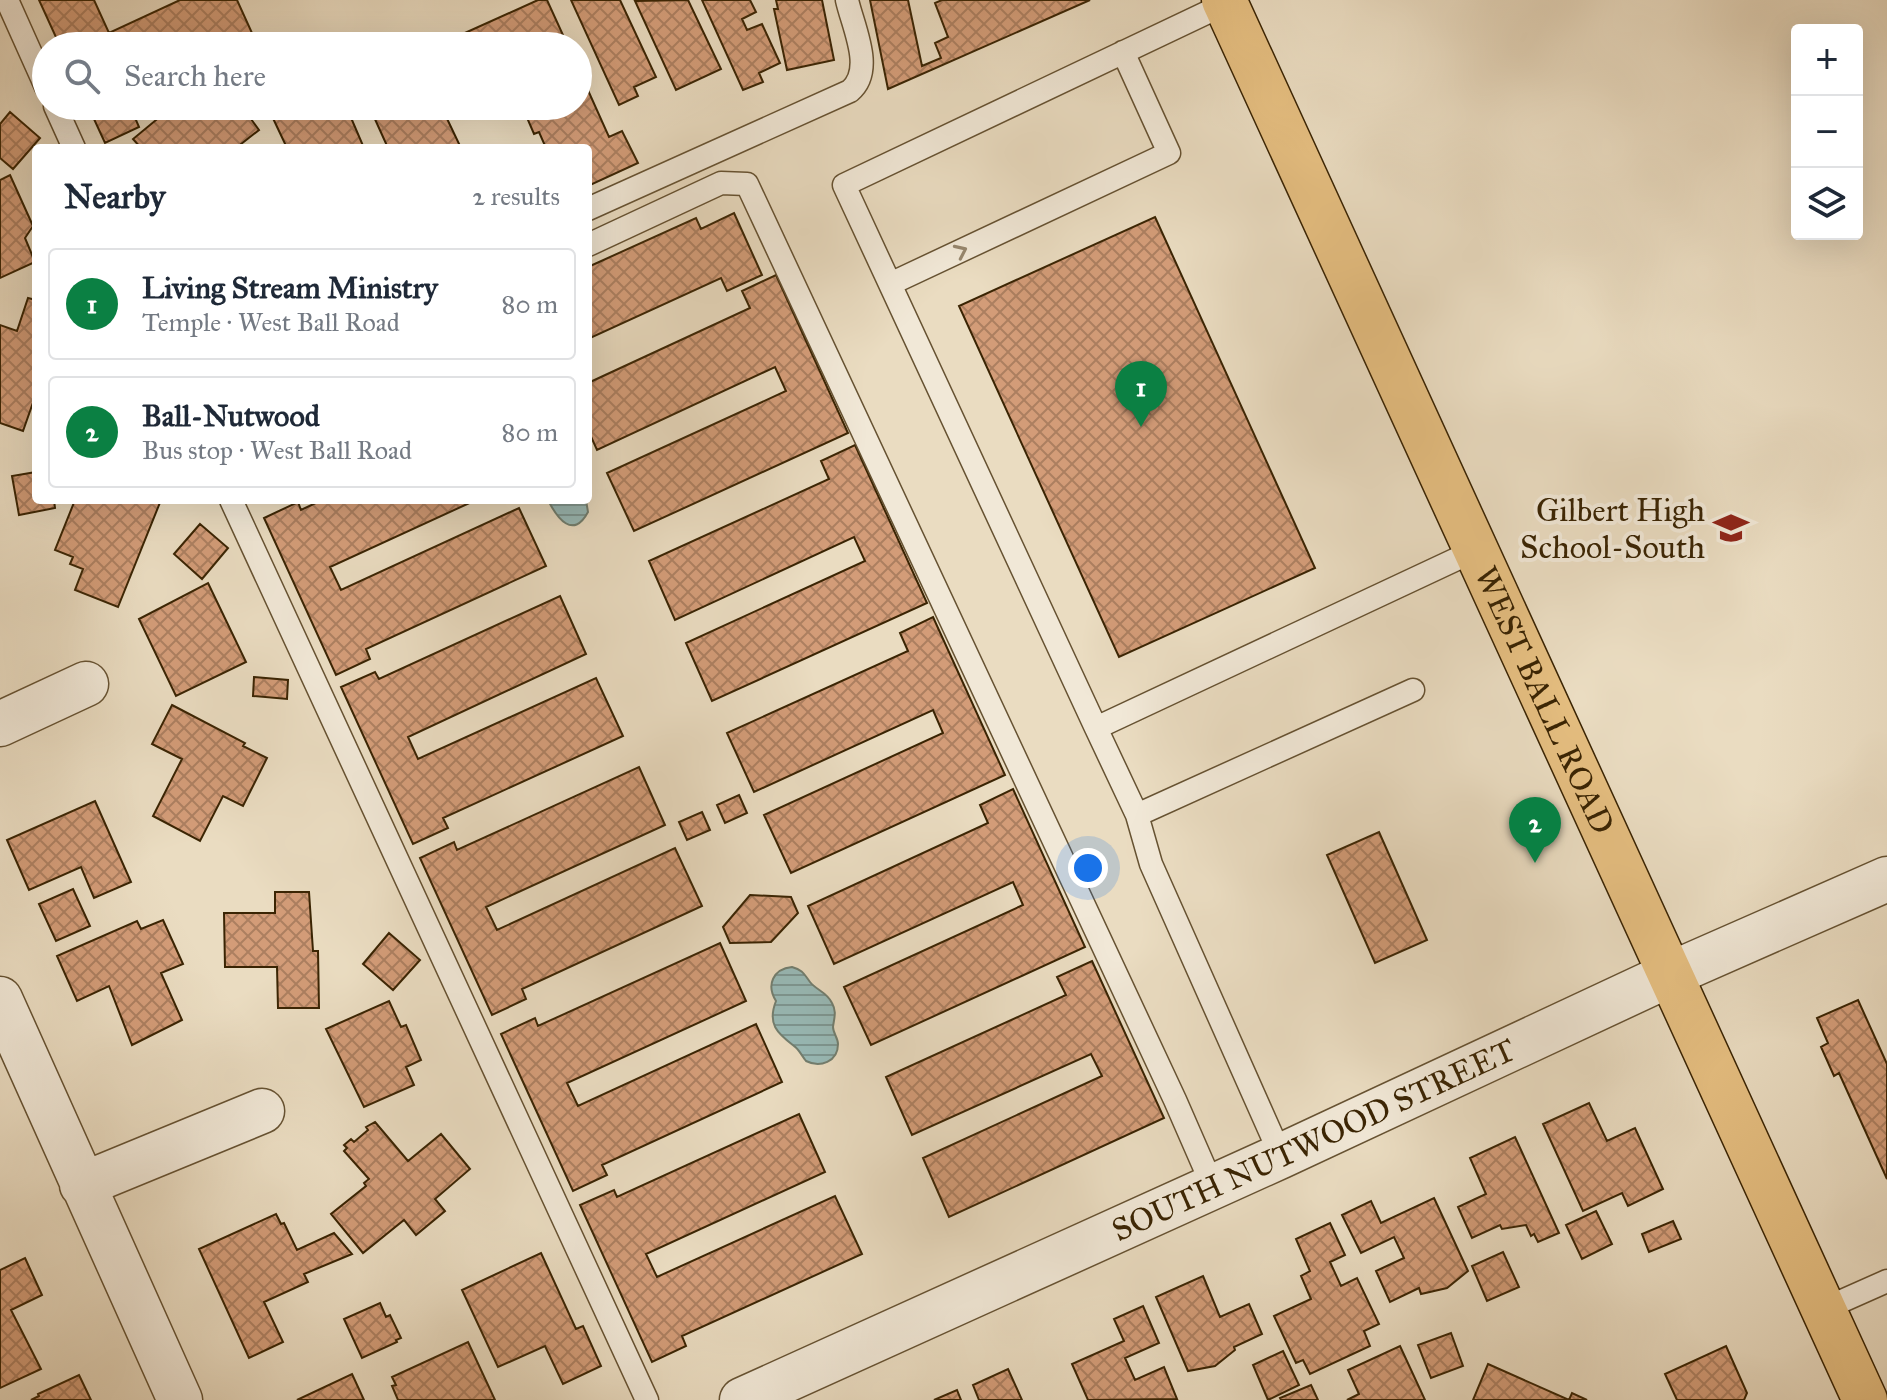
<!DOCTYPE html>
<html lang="en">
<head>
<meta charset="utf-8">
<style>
  body { margin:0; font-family:"IM FELL Great Primer",serif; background:#f6f6f7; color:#1f2937 }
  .controls { position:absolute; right:24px; top:24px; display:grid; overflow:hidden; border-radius:8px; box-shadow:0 8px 32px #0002 }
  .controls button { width:72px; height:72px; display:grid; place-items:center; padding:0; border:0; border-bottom:2px solid #e0e1e3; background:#fff; color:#1f2937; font:40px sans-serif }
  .you { position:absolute; left:1088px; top:868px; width:28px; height:28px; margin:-20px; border:6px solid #fff; border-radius:50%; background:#1a73e8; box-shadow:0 0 0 12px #1a73e833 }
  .badge { display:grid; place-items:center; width:52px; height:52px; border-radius:50%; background:#0b8043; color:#fff; font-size:26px; font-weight:700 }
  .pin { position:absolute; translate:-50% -66px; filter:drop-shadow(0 2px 4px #0008) }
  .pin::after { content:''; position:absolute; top:42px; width:28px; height:24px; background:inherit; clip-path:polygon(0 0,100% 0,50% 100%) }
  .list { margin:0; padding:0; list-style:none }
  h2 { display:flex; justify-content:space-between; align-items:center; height:104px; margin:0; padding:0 32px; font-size:34px }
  h2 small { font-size:26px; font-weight:400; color:#747a83 }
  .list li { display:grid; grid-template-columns:52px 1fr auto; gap:24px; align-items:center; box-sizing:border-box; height:112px; margin:0 16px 16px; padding:0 16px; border:2px solid #e0e1e3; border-radius:8px }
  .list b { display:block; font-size:30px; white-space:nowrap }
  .list p { margin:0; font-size:26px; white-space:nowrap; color:#747a83 }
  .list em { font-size:26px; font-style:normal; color:#747a83 }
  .icon { flex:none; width:44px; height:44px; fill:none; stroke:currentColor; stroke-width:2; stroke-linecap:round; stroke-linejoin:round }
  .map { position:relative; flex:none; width:1887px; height:1400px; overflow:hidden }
  .search { position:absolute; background:#fff; box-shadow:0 8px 32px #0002; left:32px; top:32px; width:560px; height:88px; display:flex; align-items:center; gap:20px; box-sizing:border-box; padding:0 28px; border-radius:44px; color:#747a83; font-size:30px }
  .panel { position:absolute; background:#fff; box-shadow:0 8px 32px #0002; left:32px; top:144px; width:560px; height:360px; border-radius:8px }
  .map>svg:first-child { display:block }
  .water { fill:url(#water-rules); stroke:#727e6f; stroke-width:2 }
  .building { fill:url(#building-cross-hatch); stroke:#3a2403; stroke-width:2 }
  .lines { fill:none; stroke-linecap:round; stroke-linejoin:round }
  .service-casing { stroke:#665232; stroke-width:25 }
  .minor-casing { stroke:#665232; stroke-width:47 }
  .tertiary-casing { stroke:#665232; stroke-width:47 }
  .primary-casing { stroke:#3a2403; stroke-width:47 }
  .service { stroke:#f1e8d7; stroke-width:22 }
  .minor { stroke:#f1e8d7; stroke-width:44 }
  .tertiary { stroke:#f1e8d7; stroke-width:44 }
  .primary { stroke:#e5be80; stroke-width:44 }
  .oneway { stroke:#96866d }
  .labels { text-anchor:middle; stroke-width:8; stroke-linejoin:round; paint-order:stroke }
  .poi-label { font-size:32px; fill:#3a2403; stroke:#f1e8d7; text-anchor:end }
  .street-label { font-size:32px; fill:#3a2403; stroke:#f1e8d7 }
</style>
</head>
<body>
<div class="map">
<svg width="1887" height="1400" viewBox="0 0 1887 1400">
  <defs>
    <pattern id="water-rules" width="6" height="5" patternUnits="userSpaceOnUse" patternTransform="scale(2)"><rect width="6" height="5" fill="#98bab7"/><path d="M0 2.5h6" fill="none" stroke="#7d9793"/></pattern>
    <pattern id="building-cross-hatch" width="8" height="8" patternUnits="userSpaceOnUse" patternTransform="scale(2)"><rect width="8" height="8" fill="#d39c78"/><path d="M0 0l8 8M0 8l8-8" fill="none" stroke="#ac7f60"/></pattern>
  </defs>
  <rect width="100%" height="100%" fill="#eadcc1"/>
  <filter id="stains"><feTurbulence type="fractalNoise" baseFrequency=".0025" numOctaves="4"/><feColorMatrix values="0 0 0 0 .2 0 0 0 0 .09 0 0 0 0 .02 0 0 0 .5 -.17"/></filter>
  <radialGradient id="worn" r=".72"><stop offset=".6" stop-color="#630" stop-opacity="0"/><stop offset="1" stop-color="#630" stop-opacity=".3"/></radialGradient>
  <!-- water -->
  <path class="water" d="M548,500H586L588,512C573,540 557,518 548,500Z
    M792,967C803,970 804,974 810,982C816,990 827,992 832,1003C837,1012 834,1018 833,1027C833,1033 838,1038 838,1044C838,1062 820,1068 806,1061C802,1056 798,1048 794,1046C777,1033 767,1024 776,1001C766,985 773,969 792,967Z"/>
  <!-- building -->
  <path class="building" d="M39,0H94L109,33L180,0H237L252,33L225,46H60Z
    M538,0H547L568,46H499L498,43L492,46H436Z
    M571,0H620L656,77L634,87L638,96L619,105Z
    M688,0L721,69L676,90L635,1Z
    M702,0H750L756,12L742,19L747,30L762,24L780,63L759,73L763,82L743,90Z
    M776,0H822L834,60L787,70L774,9H778Z
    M870,0H908L922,66L941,58L935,43L948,37L935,3L942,0H1090L888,89Z
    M259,36L267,46H247Z
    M578,68L609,137L622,131L638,163L588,186V148H546L539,132L534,134L522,106H578Z
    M88,106H130L139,127L105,143Z
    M173,106H259L248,115L259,130L236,148H141L133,139Z
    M275,106H346L364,148H287L271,114L277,112Z
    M369,106H441L461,148H388Z
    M10,112L40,138L13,169L0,158V124Z
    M10,175L33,226L25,238L35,262L0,278V180Z
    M734,213L762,275L727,291L721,278L588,339V267L696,218L701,229Z
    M1155,217L1315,568L1119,657L959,306Z
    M776,275L848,433L634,531L607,473L786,391L775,367L597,450L588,430V383L750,308L742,291Z
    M28,298L36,300V394L23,431L0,423V325L17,331Z
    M855,445L927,603L712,701L686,643L865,561L854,537L675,620L649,561L829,479L821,461Z
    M36,472V500H54L55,508L19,515L12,476Z
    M75,500H161L118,607L75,590L83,569L70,564L73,557L55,550Z
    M322,500H476L330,567L341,590L519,508L546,566L366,649L370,659L336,675L264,518L298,502L301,510Z
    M200,524L228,548L202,579L174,554Z
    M208,583L246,662L176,696L139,619Z
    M560,596L586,654L408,737L418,759L596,678L623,736L443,818L448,828L413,844L341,687L375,672L379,679Z
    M933,617L1005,775L791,873L764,815L943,733L933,710L754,792L727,733L908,651L900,633Z
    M254,677L288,680L287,699L253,696Z
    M172,705L245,743L243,746L267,758L243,806L223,796L200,841L153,816L182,759L152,744Z
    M639,767L665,825L486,907L497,930L675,848L702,906L522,989L526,999L492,1015L420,858L454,842L457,850Z
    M1013,789L1085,947L871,1045L844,987L1023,905L1013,882L834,964L808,906L988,823L980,805Z
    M739,795L747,813L725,823L717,805Z
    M95,801L131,882L94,898L81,867L29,890L7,840Z
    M702,812L710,830L687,840L679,822Z
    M1379,832L1427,940L1375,963L1327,855Z
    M73,889L90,926L56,941L39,904Z
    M275,892H309L313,951H318L319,1008H278L277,967H225L224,913H275Z
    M750,895L791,897L798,913L771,942L730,943L723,927Z
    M163,920L183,964L161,973L182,1020L132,1045L109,986L77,1001L57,956L137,921L141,929Z
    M389,933L420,960L393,990L363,964Z
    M720,943L746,1001L567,1083L578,1106L756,1024L782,1082L602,1165L607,1175L573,1191L501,1034L535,1018L538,1026Z
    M1092,961L1164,1118L949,1217L923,1158L1102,1076L1091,1054L912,1135L886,1077L1066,995L1057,977Z
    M1858,1000L1887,1064V1179L1839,1073L1834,1076L1821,1047L1828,1043L1817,1018Z
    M389,1001L401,1027L406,1025L421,1060L406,1067L414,1085L364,1107L326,1029Z
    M1589,1103L1607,1141L1635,1128L1663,1189L1628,1206L1622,1193L1583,1211L1543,1124Z
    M799,1114L825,1172L646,1254L657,1277L835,1196L862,1254L682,1336L686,1346L652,1362L580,1205L614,1190L617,1197Z
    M375,1122L408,1161L441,1134L470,1169L435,1199L445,1211L416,1235L404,1220L363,1253L331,1214L366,1186L364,1183L369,1179L344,1151L347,1148L344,1145L351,1139L354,1142L368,1130L366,1127Z
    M1515,1137L1559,1233L1538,1242L1534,1234L1531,1236L1526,1225L1502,1229L1500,1225L1472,1238L1458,1207L1486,1194L1470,1158Z
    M1434,1198L1468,1271L1447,1288L1421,1294L1419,1288L1390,1302L1376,1271L1404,1258L1394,1237L1361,1253L1342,1215L1371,1201L1381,1223Z
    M1596,1211L1612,1244L1582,1259L1566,1225Z
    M276,1214L281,1224L284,1223L297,1250L334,1233L352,1254L304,1274L308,1282L264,1302L283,1342L249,1358L199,1249Z
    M1673,1221L1681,1239L1649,1252L1642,1234Z
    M1330,1223L1345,1255L1330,1262L1341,1286L1357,1278L1379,1324L1364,1331L1370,1346L1310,1374L1303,1360L1296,1363L1274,1316L1311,1299L1301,1276L1310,1271L1296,1239Z
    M1503,1252L1519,1287L1487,1301L1472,1266Z
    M541,1253L576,1329L583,1326L601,1366L563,1384L545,1346L498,1367L462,1290Z
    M25,1258L42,1295L11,1310L41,1369L0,1388V1270Z
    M1203,1276L1220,1317L1249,1304L1262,1334L1234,1347L1235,1350L1215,1366L1188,1371L1156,1297Z
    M380,1303L386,1317L390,1315L401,1338L396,1340L397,1342L362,1358L344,1319Z
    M1143,1306L1159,1343L1125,1358L1135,1380L1164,1367L1177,1399L1088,1400L1072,1364L1124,1341L1114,1319Z
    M1451,1333L1463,1366L1431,1378L1418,1345Z
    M468,1342L495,1400H398L392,1386L396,1385L392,1377Z
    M1400,1346L1425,1400H1347L1359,1394L1348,1370Z
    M1726,1346L1747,1393L1744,1400H1677L1665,1374Z
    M1283,1351L1299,1385L1268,1400L1253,1365Z
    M1488,1364L1569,1400L1572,1393L1587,1400H1473Z
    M1008,1369L1022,1400H979L973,1385Z
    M352,1374L364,1400H297Z
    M79,1375L91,1400H31L39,1396L38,1394Z
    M1311,1385L1318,1400H1281L1280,1398Z
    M957,1390L961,1400H934Z"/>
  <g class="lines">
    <!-- service casing -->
    <g class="service-casing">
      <path id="service" d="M7,0L46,87
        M1225,4L844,185L1096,728L1476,550
        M55,106L74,148
        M588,209L850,91C875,70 853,27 847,0
        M588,245L721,183L747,184L1175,1100L1213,1187
        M890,284L1169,153L1123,52
        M231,500L647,1400
        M1096,728L1137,815L1413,690
        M1137,815L1151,864L1281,1156
        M1824,1309L1887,1281"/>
    </g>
    <!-- minor casing -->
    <g class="minor-casing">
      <path id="minor" d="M0,724L86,684
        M0,999L180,1400
        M82,1185L262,1111"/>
    </g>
    <!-- tertiary casing -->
    <g class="tertiary-casing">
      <g id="tertiary">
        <path id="s1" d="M742,1400L1281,1156L1671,974L1887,879"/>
      </g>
    </g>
    <!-- primary casing -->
    <g class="primary-casing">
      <g id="primary">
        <path id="s2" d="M1224,0L1865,1400"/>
      </g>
    </g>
    <!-- service -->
    <use href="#service" class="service"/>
    <!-- minor -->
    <use href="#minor" class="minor"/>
    <!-- tertiary -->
    <use href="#tertiary" class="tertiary"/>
    <!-- primary -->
    <use href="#primary" class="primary"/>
  </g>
  <!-- one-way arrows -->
  <defs><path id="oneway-chevron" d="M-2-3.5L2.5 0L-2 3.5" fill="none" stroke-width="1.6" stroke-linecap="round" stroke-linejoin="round" transform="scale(2)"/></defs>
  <use class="oneway" href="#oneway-chevron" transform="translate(961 251) rotate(-25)"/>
  <!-- icons -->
  <defs>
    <g id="school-bare" transform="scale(2.76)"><path d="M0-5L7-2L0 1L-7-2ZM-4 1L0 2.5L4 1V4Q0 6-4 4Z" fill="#8f2418" stroke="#f1e8d7" stroke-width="2.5" paint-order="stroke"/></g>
  </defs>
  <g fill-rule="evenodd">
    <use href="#school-bare" x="1731" y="528"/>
  </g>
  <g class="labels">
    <!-- poi labels -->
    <g class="poi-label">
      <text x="1705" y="521">Gilbert High<tspan x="1705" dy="37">School-South</tspan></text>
    </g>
    <!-- street labels -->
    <g class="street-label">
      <text dy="11" stroke="none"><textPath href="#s2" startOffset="770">WEST BALL ROAD</textPath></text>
      <text dy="11" stroke="none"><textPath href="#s1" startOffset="628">SOUTH NUTWOOD STREET</textPath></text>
    </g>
  </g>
  <rect width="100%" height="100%" filter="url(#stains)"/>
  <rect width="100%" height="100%" fill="url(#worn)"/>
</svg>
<div class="controls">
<button>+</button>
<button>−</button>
<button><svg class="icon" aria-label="layers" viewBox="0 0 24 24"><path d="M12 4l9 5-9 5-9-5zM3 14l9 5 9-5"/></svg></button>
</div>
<div class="you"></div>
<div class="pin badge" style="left:1141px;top:427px">1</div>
<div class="pin badge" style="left:1535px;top:863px">2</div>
<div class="search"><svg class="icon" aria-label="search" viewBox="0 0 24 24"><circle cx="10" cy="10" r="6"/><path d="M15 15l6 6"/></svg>Search here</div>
<section class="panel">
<h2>Nearby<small>2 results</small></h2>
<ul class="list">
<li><span class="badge">1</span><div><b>Living Stream Ministry</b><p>Temple · West Ball Road</p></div><em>80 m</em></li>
<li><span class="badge">2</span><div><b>Ball-Nutwood</b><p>Bus stop · West Ball Road</p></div><em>80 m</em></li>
</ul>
</section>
</div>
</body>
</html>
